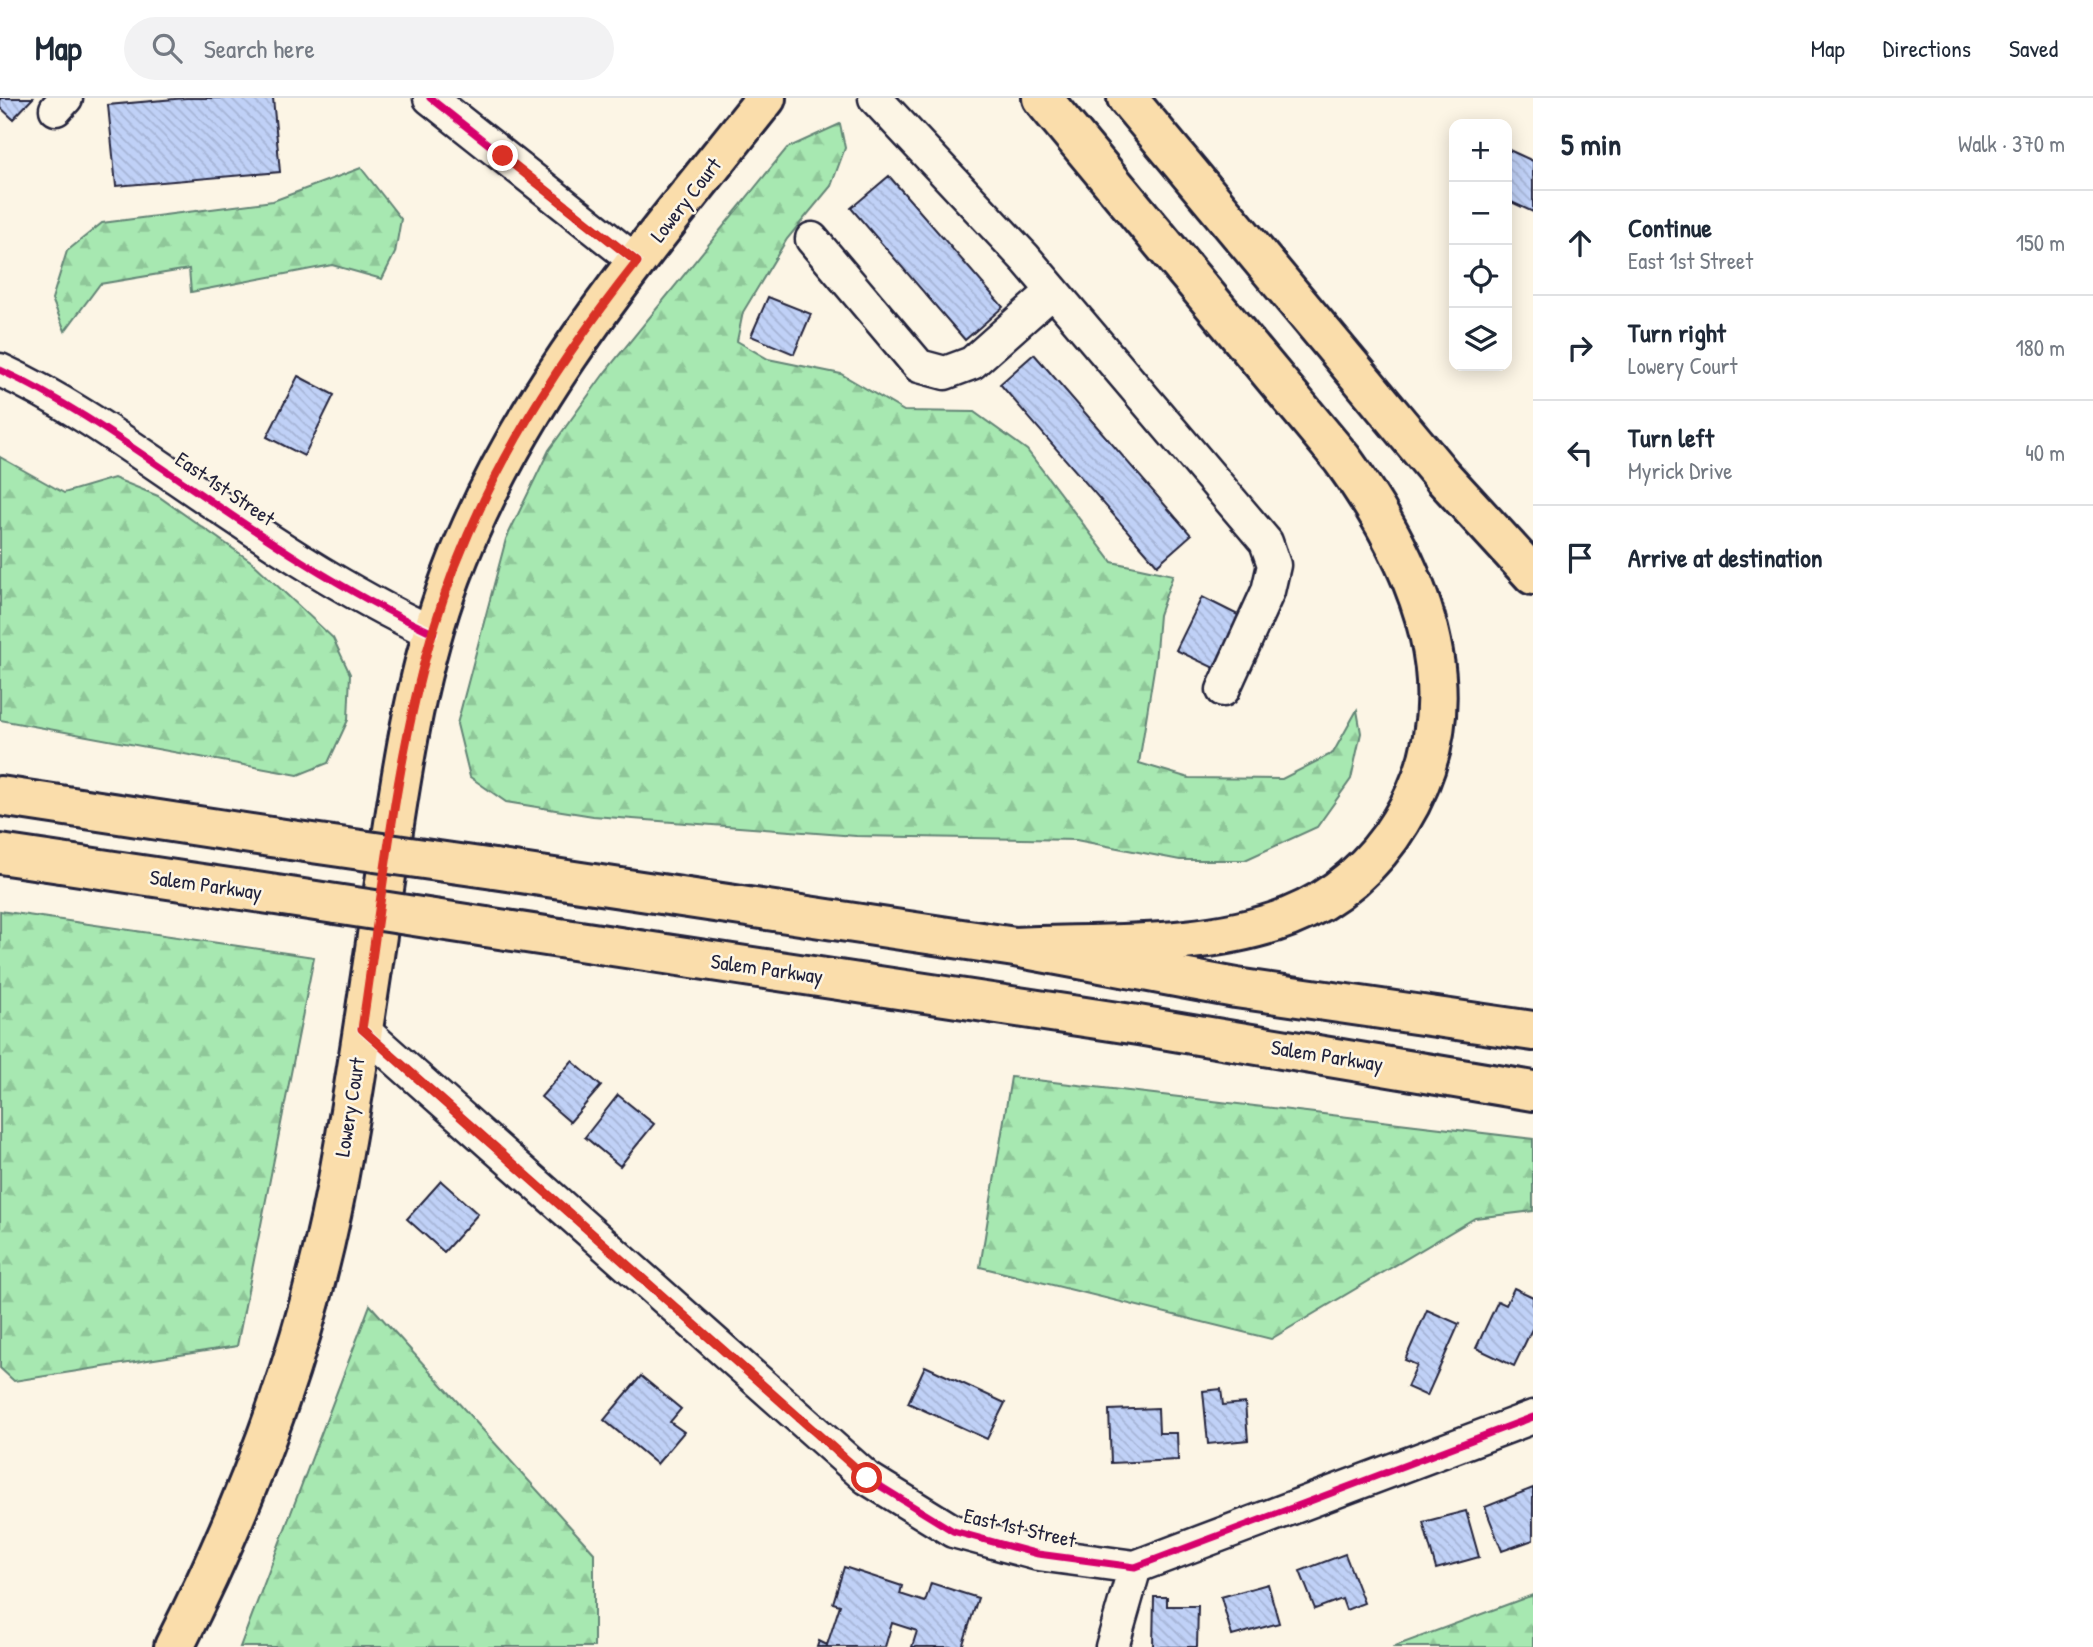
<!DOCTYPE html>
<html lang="en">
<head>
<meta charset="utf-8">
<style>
  body { margin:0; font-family:"Patrick Hand",sans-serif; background:#f2f2f3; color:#1f2937 }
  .controls { position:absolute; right:21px; top:21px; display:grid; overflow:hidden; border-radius:14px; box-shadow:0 4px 18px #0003 }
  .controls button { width:63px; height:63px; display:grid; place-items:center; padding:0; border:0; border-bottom:2px solid #e0e1e3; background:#fff; color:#1f2937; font:35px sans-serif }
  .stop { position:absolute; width:21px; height:21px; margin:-16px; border:5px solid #d93025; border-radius:50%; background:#fff }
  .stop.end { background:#d93025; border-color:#fff; box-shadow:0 2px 7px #0008 }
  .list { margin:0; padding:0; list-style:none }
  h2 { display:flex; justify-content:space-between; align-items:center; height:91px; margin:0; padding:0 28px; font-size:30px }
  h2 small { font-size:23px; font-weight:400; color:#747a83 }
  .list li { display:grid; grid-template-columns:46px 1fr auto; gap:21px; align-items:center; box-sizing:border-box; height:105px; padding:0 28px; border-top:2px solid #e0e1e3 }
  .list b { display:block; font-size:26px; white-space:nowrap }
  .list p { margin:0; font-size:23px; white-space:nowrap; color:#747a83 }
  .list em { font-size:23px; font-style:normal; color:#747a83 }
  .icon { flex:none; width:38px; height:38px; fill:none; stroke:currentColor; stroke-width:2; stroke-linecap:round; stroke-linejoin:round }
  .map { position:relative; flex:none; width:1533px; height:1549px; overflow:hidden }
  header { display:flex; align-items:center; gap:42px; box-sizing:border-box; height:98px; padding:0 35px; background:#fff; border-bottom:2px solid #e0e1e3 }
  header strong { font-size:33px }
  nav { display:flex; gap:38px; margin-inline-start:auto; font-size:24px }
  .search { width:490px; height:63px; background:#f2f2f3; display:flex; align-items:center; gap:18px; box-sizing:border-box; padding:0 24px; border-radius:38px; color:#747a83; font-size:26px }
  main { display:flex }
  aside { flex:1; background:#fff }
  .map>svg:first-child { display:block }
  .forest { fill:url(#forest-firs); stroke:#648576; stroke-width:2 }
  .building { fill:url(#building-back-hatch); stroke:#22223b; stroke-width:2 }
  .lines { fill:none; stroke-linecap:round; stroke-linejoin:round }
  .minor-casing { stroke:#22223b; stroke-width:37 }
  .major-casing { stroke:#22223b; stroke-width:44 }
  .highway-casing { stroke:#22223b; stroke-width:44 }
  .minor { stroke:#fcf5e5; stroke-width:32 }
  .major { stroke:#faddab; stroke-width:38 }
  .highway { stroke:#faddab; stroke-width:38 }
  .highway-bridge-casing { stroke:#22223b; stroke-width:44; stroke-linecap:butt }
  .highway-bridge { stroke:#faddab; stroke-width:38 }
  .cycleway-casing { stroke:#fcf5e5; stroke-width:11 }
  .cycleway { stroke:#d6006c; stroke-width:7 }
  .route { stroke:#d93025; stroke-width:9 }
  .labels { text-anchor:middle; stroke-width:5; stroke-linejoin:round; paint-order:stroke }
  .street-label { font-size:21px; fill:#22223b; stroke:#fcf5e5 }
</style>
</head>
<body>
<header>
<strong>Map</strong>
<div class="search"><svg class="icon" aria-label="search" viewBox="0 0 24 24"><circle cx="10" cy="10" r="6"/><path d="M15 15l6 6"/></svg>Search here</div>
<nav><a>Map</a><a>Directions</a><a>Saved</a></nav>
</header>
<main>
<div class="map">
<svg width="1533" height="1549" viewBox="0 0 1533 1549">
  <defs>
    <pattern id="forest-firs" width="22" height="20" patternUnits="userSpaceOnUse" patternTransform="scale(1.75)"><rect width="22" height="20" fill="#a7e8b1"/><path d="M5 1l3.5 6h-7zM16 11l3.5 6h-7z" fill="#8fc799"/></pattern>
    <pattern id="building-back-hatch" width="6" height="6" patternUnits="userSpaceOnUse" patternTransform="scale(1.75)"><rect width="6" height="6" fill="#c0d1f7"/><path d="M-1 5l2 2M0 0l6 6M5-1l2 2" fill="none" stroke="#a5b3d5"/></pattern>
  </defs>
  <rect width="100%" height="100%" fill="#fcf5e5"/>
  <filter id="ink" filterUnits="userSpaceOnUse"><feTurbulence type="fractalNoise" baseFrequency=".0143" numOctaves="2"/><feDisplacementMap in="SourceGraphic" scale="14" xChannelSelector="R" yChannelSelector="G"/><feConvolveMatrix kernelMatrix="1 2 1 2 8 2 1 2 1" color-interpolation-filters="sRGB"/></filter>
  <g filter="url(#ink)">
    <!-- forest -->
    <path class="forest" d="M840,26L845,50L831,88L787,141L743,214L737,243L768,261L841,276L904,313L974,314L1027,352L1112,464L1173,477L1159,517L1155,565L1139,665L1189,680L1282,681L1333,655L1357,612L1361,635L1351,681L1317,729L1245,762H1180L1076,742L856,738L593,718L506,704L470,679L457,626L506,441L549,352L606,273L787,50Z
      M361,70L401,121L395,155L382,181L332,167L191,194L189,171L100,186L65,233L52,201L67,153L102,125L273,103Z
      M0,359L64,395L114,380L158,398L252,464L333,540L350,576L348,622L328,665L298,677L0,622Z
      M0,813L314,859L237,1248L14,1283L0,1270Z
      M1011,979L1533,1041V1113L1475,1120L1271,1241L980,1169Z
      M370,1207L594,1455V1549H240Z
      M1533,1497V1549H1394L1395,1548Z"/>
    <!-- building -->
    <path class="building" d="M0,0H33L13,21L0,9Z
      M186,0H273L280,74L116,88L108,7Z
      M1507,51L1533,63V114L1507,102Z
      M889,78L1003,209L965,242L851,110Z
      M768,199L811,216L794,256L751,238Z
      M1034,256L1191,437L1157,467L1000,286Z
      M298,278L334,297L304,358L267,339Z
      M1202,499L1240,518L1214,570L1176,552Z
      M572,963L601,988L570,1024L541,999Z
      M618,997L654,1026L620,1068L585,1039Z
      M441,1083L478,1116L444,1154L407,1121Z
      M1514,1190L1533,1199V1229L1514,1268L1476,1250L1498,1203L1506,1207Z
      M1427,1212L1459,1226L1427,1298L1407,1289L1417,1267L1405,1262Z
      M925,1268L1005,1305L987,1341L908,1305Z
      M641,1278L681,1311L670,1324L684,1334L657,1366L604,1322Z
      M1221,1291L1223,1307L1245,1305L1248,1342L1208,1346L1203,1293Z
      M1158,1310L1159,1335H1177L1178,1362L1111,1365L1109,1312Z
      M1533,1390V1442L1502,1453L1485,1409Z
      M1466,1413L1479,1459L1436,1471L1423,1424Z
      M1345,1456L1364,1505L1346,1512L1342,1501L1315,1511L1300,1473Z
      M844,1469L902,1488L900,1496L925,1504L931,1485L978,1500L962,1549H912L917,1533L892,1525L885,1549H817L819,1543L827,1547L840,1507L833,1505Z
      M1268,1486L1279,1525L1232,1538L1221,1499Z
      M1154,1499H1167V1508H1198L1197,1549H1153Z"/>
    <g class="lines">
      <!-- minor casing -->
      <g class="minor-casing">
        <path id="minor" d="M430,0L637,164
          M875,0L1025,160L1266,444L1274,467L1268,493L1223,592
          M56,11L66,0
          M812,141L919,268L945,275L972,265L1053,193
          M0,272C63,301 120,341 177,380C260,437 342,493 433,535
          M362,931L867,1380L953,1433L1038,1456L1135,1469L1533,1319
          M1112,1549L1135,1469"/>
      </g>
      <!-- major casing -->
      <g class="major-casing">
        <path id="major" d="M174,1549C255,1389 313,1231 343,1054C361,954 374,853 390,752C404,659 418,568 451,479C520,294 645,153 766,0"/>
      </g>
      <!-- highway casing -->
      <g class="highway-casing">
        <path id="highway" d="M1127,0L1443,379L1533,477
          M0,698L291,742
          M0,756L283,798
          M494,771L1015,849L1236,890L1533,933
          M486,829L1138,927L1533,993
          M1015,849C1102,845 1207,851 1289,819C1335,801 1375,766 1400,724C1477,600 1420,468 1342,361L1042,0"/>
      </g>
      <!-- minor -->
      <use href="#minor" class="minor"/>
      <!-- major -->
      <use href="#major" class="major"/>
      <!-- highway -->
      <use href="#highway" class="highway"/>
      <!-- highway-bridge casing -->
      <g class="highway-bridge-casing">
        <path id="highway-bridge" d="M291,742L494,771
          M283,798L486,829"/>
      </g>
      <!-- highway-bridge -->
      <use href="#highway-bridge" class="highway-bridge"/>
      <!-- cycleway casing -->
      <g class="cycleway-casing">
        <path id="cycleway" d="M430,0L637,164
          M0,272C63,301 120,341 177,380C260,437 342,493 433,535
          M362,931L867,1380L953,1433L1038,1456L1135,1469L1533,1319"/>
      </g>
      <!-- cycleway -->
      <use href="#cycleway" class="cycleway"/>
    </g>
  </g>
  <g class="lines" filter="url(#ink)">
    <!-- route -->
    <path class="route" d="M503,58L637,164C548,276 473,397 432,536C395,664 382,800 362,931L867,1380"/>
  </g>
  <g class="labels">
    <!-- street labels -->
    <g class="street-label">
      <text transform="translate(686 102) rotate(-52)" y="7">Lowery Court</text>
      <text transform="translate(225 391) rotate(34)" y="7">East 1st Street</text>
      <text transform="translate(206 787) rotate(8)" y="7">Salem Parkway</text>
      <text transform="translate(767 871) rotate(8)" y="7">Salem Parkway</text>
      <text transform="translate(1327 958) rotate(9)" y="7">Salem Parkway</text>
      <text transform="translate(350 1009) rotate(-81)" y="7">Lowery Court</text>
      <text transform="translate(1020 1430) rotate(13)" y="7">East 1st Street</text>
    </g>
  </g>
</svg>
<div class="controls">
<button>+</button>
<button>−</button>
<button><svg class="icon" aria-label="locate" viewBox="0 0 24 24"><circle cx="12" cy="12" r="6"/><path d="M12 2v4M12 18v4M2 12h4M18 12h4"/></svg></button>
<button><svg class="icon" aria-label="layers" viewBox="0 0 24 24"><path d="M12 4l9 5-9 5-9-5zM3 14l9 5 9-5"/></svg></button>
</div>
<div class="stop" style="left:867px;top:1380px"></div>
<div class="stop end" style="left:503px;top:58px"></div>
</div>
<aside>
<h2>5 min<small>Walk · 370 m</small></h2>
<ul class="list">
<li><svg class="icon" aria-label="ahead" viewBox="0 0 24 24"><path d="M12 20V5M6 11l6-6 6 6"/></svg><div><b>Continue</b><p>East 1st Street</p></div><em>150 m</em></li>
<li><svg class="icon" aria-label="right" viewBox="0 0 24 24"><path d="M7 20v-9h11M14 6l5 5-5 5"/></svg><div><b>Turn right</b><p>Lowery Court</p></div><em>180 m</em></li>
<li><svg class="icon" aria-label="left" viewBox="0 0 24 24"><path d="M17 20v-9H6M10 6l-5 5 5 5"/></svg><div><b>Turn left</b><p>Myrick Drive</p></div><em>40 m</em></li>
<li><svg class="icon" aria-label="arrive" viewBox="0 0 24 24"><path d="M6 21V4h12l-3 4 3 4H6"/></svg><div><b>Arrive at destination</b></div></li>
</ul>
</aside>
</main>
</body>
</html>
